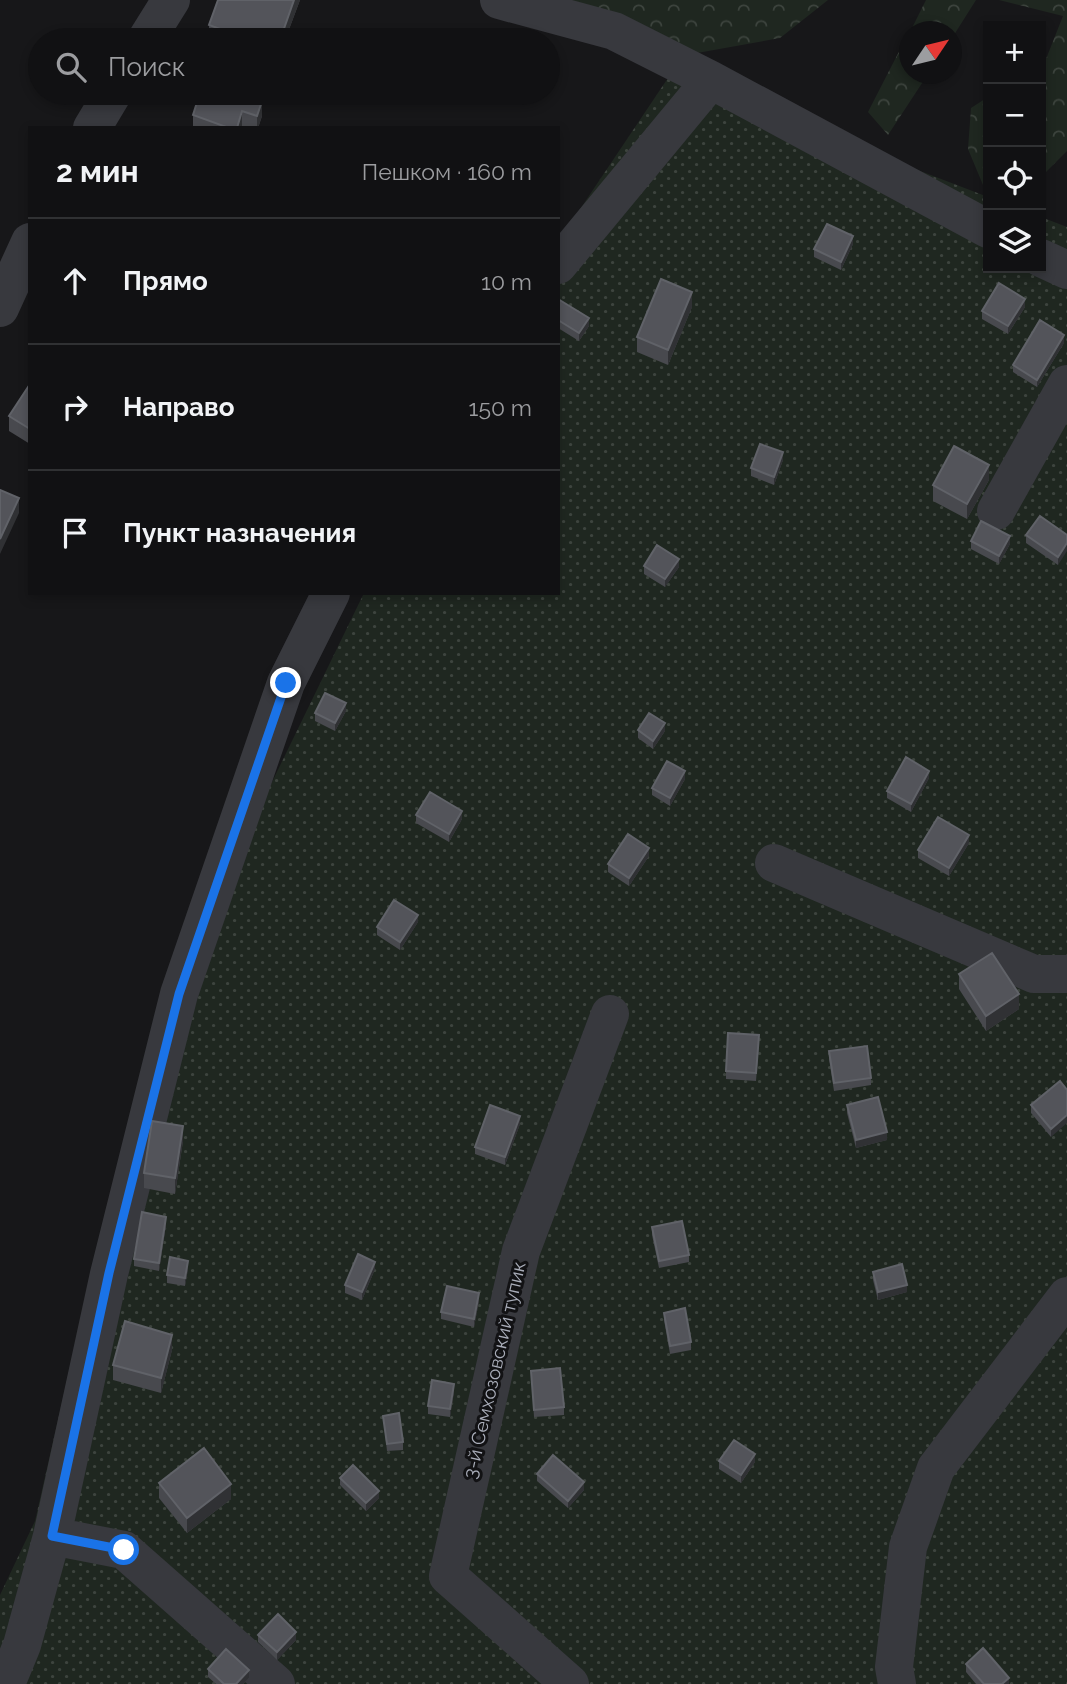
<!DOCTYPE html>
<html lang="ru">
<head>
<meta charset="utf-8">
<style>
  body { margin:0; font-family:Raleway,sans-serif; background:#1e1f21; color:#f1f3f6 }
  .controls { position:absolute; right:21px; top:21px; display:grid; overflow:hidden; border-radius:0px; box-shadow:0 4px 10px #0003 }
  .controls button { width:63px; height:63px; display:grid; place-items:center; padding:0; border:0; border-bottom:2px solid #303133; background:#111113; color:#f1f3f6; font:35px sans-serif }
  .compass { position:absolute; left:899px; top:21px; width:63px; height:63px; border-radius:50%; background:#111113; box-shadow:0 4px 10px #0003; rotate:55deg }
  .stop { position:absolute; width:21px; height:21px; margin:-16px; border:5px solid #1a73e8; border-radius:50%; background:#fff }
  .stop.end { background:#1a73e8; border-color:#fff; box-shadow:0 2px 7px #0008 }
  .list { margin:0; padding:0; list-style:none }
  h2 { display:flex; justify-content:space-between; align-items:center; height:91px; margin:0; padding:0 28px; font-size:30px }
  h2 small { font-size:23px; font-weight:400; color:#9c9da0 }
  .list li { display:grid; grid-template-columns:46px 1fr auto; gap:21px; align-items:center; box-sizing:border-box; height:126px; padding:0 28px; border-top:2px solid #303133 }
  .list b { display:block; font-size:26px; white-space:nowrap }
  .list em { font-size:23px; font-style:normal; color:#9c9da0 }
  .icon { flex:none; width:38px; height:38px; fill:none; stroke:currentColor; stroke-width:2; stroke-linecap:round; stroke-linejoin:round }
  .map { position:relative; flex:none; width:1067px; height:1684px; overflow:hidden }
  .search { position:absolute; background:#111113; box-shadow:0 4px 10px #0003; left:28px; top:28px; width:532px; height:77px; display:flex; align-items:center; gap:18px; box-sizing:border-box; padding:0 24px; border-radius:38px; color:#9c9da0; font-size:26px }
  .panel { position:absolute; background:#111113; box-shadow:0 4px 10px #0003; left:28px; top:126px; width:532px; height:469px; border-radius:0px }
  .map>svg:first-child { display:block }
  .forest { fill:url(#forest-crowns) }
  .park { fill:url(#park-dots) }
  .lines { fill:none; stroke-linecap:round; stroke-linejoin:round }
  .minor { stroke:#38393e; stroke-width:38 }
  .wall { fill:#48494e }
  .shaded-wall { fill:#303134 }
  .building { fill:#53545a; stroke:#606268; stroke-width:2 }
  .route { stroke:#1a73e8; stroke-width:9 }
  .labels { text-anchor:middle; stroke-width:6; stroke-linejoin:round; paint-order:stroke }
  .street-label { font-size:19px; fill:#a9adb9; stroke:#121214 }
</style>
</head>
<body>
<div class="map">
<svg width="1067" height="1684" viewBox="0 0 1067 1684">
  <defs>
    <pattern id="forest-crowns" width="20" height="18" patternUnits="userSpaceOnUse" patternTransform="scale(1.75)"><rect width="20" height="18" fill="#1f2720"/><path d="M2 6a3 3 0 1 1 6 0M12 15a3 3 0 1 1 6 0" fill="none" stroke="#3d443e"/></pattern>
    <pattern id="park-dots" width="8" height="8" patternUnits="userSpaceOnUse" patternTransform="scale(1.75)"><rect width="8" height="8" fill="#1f2720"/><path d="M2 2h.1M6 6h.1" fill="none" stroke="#3d443e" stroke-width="1.8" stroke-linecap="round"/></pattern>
  </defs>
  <rect width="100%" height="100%" fill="#171719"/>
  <!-- forest -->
  <path class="forest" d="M525,0H828L780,38L697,53Z
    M926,0H976L952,38L951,32H910Z
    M999,0H1067V151L1041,177V63L1046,59L1063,16Z
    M909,32V74H928L888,135L868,112Z
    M988,97V197L968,149L971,108Z"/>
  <!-- park -->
  <path class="park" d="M670,75L988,197V268H1041V217L1067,227V1684H0V1595L35,1521L106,1209L166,1000L364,593H558V242Z"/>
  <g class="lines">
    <!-- minor -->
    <path class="minor" d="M499,0L614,31L711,80
      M146,40L171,0
      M92,128L113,93
      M1041,258L1067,270
      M558,265L711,80L988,229
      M0,308L30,242
      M996,511L1067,384
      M774,863L1034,974H1067
      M52,1536L124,1550L276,1684
      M6,1684L22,1645L52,1536L109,1274L179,994L286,683L331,593
      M570,1684L448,1576L521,1251L610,1014
      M897,1684L894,1667L908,1547L936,1468L1067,1296"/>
  </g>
  <!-- wall -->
  <path class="wall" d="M218,0H300L285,40H209V25Z
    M200,93L262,116L258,128H247L242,126V128H193V115Z
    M853,244L841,270L814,257V249Z
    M558,299L589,326L579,341L558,328Z
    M692,307L668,365L637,352V337Z
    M1025,307L1008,334L982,319V311Z
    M1064,343L1037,387L1013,372V365Z
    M30,384V444L9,431V416Z
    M783,460L774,485L751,476V468Z
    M989,480L967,519L933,501V485Z
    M1026,535H1067L1058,565L1026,543Z
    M971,541L1010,544L999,564L971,549Z
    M644,566L679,567L665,587L644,574Z
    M346,711L335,731L315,721V713Z
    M638,730L665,731L653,749L638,738Z
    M929,778L911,812L887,798V791Z
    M685,779L670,806L652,795V788Z
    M416,815L462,819L449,842L416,823Z
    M969,843L949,876L918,858V850Z
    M649,856L629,886L608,872V864Z
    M418,922L400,950L377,935V927Z
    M959,974L1019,1009L986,1031L959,989Z
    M759,1043L756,1081L726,1079V1071Z
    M829,1051L871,1078V1085L834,1091L829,1059Z
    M1067,1090L1051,1137L1031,1113V1105Z
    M847,1105L887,1140L856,1148L847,1113Z
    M520,1124L505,1165L475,1154V1147Z
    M183,1141L175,1194L144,1188V1173Z
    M166,1225L159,1271L134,1266V1259Z
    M652,1227L689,1255V1262L659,1268L652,1235Z
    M188,1269L185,1286L167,1283V1275Z
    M375,1269L362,1300L345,1293V1285Z
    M873,1272L907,1292L878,1300L873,1280Z
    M479,1301L474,1327L441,1319V1312Z
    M664,1313L691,1342V1350L670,1354L664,1320Z
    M172,1350L161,1393L113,1380V1365Z
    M531,1371L564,1407V1415L534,1417Z
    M454,1392L450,1417L428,1414V1406Z
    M383,1416L403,1442V1450L387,1451Z
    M719,1461L755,1462L741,1483L719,1469Z
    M537,1474L584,1490L568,1508L537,1481Z
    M340,1478L379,1498L366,1511L340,1485Z
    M159,1483L231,1499L187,1533L159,1498Z
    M258,1635L296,1640L277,1660L258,1642Z
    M966,1664L1009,1684H976L966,1672Z
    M208,1669L249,1678L243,1684H216L208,1677Z"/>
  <!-- shaded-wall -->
  <path class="shaded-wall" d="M294,0H300L285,40H280Z
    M262,101V116L258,128H257V116Z
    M242,111V128H237Z
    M853,236V244L841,270V262Z
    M692,292V307L668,365V350Z
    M1025,299V307L1008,334V326Z
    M589,318V326L579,341V333Z
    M1064,335V343L1037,387V380Z
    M783,452V460L774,485V477Z
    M989,465V480L967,519V504Z
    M19,498V513L0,554V539Z
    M1010,536V544L999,564V556Z
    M1067,543V551L1058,565V557Z
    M679,559V567L665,587V579Z
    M346,703V711L335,731V723Z
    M665,723V731L653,749V741Z
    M685,771V779L670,806V798Z
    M929,771V778L911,812V804Z
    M462,811V819L449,842V834Z
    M969,835V843L949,876V868Z
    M649,848V856L629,886V878Z
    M418,915V922L400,950V942Z
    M1019,994V1009L986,1031V1016Z
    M1067,1115V1123L1051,1137V1129Z
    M520,1116V1124L505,1165V1157Z
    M183,1126V1141L175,1194V1178Z
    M887,1132V1140L856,1148V1140Z
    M166,1217V1225L159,1271V1263Z
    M188,1261V1269L185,1286V1278Z
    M375,1262V1269L362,1300V1292Z
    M907,1285V1292L878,1300V1292Z
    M479,1293V1301L474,1327V1319Z
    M172,1335V1350L161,1393V1378Z
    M454,1384V1392L450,1417V1409Z
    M755,1454V1462L741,1483V1475Z
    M584,1482V1490L568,1508V1501Z
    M231,1484V1499L187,1533V1518Z
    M379,1491V1498L366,1511V1503Z
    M296,1632V1640L277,1660V1652Z
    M249,1670V1678L243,1684H236Z
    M1009,1678V1684H1002Z"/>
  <!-- building -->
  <path class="building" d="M218,0H294L280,40H250L209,25Z
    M200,93H239L262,101L257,116L242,111L237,128H229L193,115Z
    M827,224L853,236L841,262L814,249Z
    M661,279L692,292L668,350L637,337Z
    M999,283L1025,299L1008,326L982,311Z
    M558,299L589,318L579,333L558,320Z
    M1040,320L1064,335L1037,380L1013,365Z
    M30,384V429L9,416Z
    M760,444L783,452L774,477L751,468Z
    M954,446L989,465L967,504L933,485Z
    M0,490L19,498L0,539Z
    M1040,516L1067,535V543L1058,557L1026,535Z
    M981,521L1010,536L999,556L971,541Z
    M657,545L679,559L665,579L644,566Z
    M325,693L346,703L335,723L315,713Z
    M649,713L665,723L653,741L638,730Z
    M906,757L929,771L911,804L887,791Z
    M667,761L685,771L670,798L652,788Z
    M430,792L462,811L449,834L416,815Z
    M938,817L969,835L949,868L918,850Z
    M628,834L649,848L629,878L608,864Z
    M394,900L418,915L400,942L377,927Z
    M992,953L1019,994L986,1016L959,974Z
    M728,1033L759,1035L756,1073L726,1071Z
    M867,1046L871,1078L834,1083L829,1051Z
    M1060,1081L1067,1090V1115L1051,1129L1031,1105Z
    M878,1097L887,1132L856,1140L847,1105Z
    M490,1105L520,1116L505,1157L475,1147Z
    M152,1121L183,1126L175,1178L144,1173Z
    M142,1212L166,1217L159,1263L134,1259Z
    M682,1221L689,1255L659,1261L652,1227Z
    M358,1254L375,1262L362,1292L345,1285Z
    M170,1257L188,1261L185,1278L167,1275Z
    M902,1264L907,1285L878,1292L873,1272Z
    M447,1286L479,1293L474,1319L441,1312Z
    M685,1308L691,1342L670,1346L664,1313Z
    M125,1321L172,1335L161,1378L113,1365Z
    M560,1368L564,1407L534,1410L531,1371Z
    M432,1380L454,1384L450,1409L428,1406Z
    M399,1413L403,1442L387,1444L383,1416Z
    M734,1440L755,1454L741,1475L719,1461Z
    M204,1448L231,1484L187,1518L159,1483Z
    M553,1455L584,1482L568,1501L537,1474Z
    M353,1465L379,1491L366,1503L340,1478Z
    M278,1614L296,1632L277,1652L258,1635Z
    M983,1648L1009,1678L1002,1684H984L966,1664Z
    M226,1649L249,1670L236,1684H224L208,1669Z"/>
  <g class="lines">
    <!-- route -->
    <path class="route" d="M124,1550L52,1536L109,1273L179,994L286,683"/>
  </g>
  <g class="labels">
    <!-- street labels -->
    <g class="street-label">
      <text transform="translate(494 1370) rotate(-77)" y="7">3-й Семхозовский тупик</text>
    </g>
  </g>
</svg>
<div class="controls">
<button>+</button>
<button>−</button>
<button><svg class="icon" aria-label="locate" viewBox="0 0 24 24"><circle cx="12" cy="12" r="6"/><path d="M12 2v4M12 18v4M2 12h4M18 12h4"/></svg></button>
<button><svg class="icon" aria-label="layers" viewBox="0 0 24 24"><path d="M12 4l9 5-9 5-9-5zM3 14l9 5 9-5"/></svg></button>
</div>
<svg class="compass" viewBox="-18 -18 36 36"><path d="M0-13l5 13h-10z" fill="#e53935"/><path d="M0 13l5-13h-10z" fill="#9c9da0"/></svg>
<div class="stop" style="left:124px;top:1550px"></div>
<div class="stop end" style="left:286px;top:683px"></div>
<div class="search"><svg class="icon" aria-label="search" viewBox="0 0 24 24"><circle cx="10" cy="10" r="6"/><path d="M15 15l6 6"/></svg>Поиск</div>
<section class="panel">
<h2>2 мин<small>Пешком · 160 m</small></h2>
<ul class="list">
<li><svg class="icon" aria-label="ahead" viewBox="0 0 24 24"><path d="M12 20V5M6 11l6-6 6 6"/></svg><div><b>Прямо</b></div><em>10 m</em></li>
<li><svg class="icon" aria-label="right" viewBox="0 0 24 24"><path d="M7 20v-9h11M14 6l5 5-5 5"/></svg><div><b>Направо</b></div><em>150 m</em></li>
<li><svg class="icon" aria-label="arrive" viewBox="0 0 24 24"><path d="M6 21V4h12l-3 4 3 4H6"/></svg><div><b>Пункт назначения</b></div></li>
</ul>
</section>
</div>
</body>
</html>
